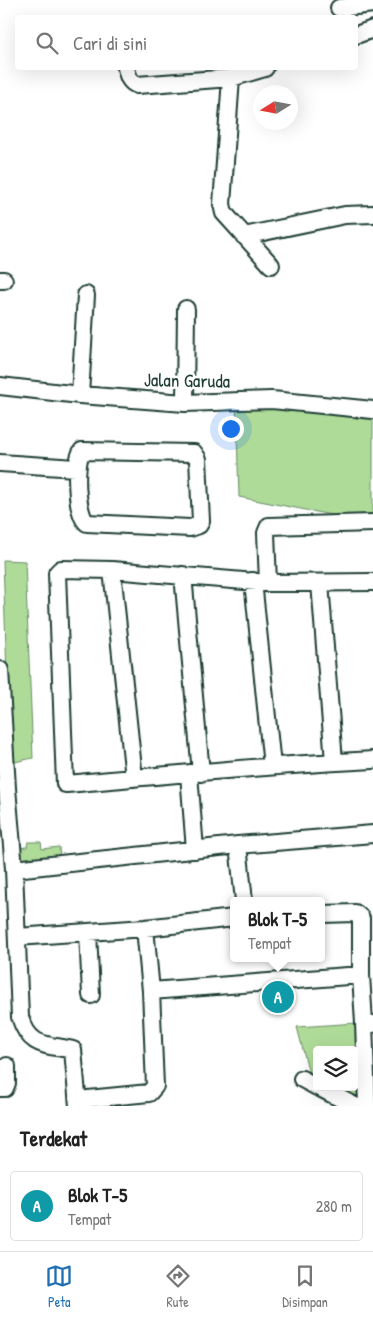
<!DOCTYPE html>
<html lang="id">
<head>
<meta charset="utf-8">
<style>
  body { margin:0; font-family:"Patrick Hand",sans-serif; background:#f6f6f6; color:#222 }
  .controls { position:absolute; right:15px; bottom:15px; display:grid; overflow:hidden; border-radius:5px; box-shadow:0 5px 20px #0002 }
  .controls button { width:45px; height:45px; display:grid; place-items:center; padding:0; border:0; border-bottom:1px solid #e0e0e0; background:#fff; color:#222; font:25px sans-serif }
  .compass { position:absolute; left:253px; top:85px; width:45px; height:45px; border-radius:50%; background:#fff; box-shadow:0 5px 20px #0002; rotate:259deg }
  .you { position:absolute; left:230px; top:428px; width:18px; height:18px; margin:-12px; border:4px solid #fff; border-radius:50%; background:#1a73e8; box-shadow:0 0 0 8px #1a73e833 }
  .badge { display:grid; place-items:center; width:32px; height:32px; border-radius:50%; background:#1f6fb2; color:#fff; font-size:16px; font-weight:700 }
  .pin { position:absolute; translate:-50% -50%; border:2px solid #fff; box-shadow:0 1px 5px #0006 }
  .popup { position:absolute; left:230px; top:897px; width:95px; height:65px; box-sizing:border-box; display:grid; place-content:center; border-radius:5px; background:#fff; filter:drop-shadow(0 1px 4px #0005); font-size:16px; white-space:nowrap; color:#767676 }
  .popup b { font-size:19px; color:#222 }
  .popup::after { content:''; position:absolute; left:50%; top:100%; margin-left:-10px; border:10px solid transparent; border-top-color:#fff }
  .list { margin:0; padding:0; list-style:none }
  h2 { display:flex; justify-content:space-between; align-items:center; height:65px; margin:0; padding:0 20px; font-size:21px }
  h2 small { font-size:16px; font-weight:400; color:#767676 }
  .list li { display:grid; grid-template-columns:32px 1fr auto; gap:15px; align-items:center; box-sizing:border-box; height:70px; margin:0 10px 10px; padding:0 10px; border:1px solid #e0e0e0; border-radius:5px }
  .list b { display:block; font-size:19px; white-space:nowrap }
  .list p { margin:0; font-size:16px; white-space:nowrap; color:#767676 }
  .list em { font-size:16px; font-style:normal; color:#767676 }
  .icon { flex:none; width:28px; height:28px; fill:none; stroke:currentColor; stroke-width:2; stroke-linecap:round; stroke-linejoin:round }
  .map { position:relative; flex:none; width:373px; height:1106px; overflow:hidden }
  .search { position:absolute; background:#fff; box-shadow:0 5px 20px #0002; left:15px; right:15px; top:15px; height:55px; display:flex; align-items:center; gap:12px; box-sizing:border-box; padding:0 18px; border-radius:5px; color:#767676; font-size:19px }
  .sheet { height:145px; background:#fff }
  nav { display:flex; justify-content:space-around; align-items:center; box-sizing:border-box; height:70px; border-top:1px solid #e0e0e0; background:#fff; font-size:14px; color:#767676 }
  nav a { display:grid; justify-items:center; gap:2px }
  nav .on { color:#1f6fb2 }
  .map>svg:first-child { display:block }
  .green { fill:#afdb99; stroke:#678c66 }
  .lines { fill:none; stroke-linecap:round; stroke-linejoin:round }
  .minor-casing { stroke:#1f3d34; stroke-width:20 }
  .minor { stroke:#fff; stroke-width:16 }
  .labels { text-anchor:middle; stroke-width:5; stroke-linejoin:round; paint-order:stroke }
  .street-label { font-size:19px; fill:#1f3d34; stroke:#fff }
</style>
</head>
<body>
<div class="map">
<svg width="373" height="1106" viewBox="0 0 373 1106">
  <rect width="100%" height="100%" fill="#fff"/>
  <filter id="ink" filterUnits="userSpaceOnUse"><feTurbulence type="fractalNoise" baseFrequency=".02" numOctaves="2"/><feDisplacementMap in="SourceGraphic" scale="10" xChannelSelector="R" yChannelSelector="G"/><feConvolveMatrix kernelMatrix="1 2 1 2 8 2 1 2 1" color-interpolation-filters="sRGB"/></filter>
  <g filter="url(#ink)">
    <!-- green -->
    <path class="green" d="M236,401L373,409V523L239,497Z
      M3,560L25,561L33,758L10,763Z
      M28,842H41L42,849L59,847L60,860L15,866L14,848L27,847Z
      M357,1023L360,1104L328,1087H354V1050H317V1081L310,1077L297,1027Z"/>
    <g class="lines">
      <!-- minor casing -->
      <g class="minor-casing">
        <path id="minor" d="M339,8L373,4
          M356,35L373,29
          M126,68C128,76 129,82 137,85L231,78L265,68
          M231,78L222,204L224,213L271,265
          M244,236L345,215L373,214
          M0,280H4
          M0,386L80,395L185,403L272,400L373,410
          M80,395L86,295
          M185,403L186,309
          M82,451L194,453L198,459L201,521L199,525L190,528L87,523C76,514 74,463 82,451Z
          M0,463L76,468
          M112,570L134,778
          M183,575L201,773
          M253,581L272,766
          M373,582L268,583L112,570L61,569L57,573L65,784C168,775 270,765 373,760
          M268,583L266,533L269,526L373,523
          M320,583L334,762
          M0,670L7,788L14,869L20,1017C30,1048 45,1044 73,1050L78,1106
          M189,774L195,850
          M238,845L373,834
          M14,869L238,845L244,901
          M322,914L355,913L361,918V975L364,1023L373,1024
          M88,932L91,995
          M17,937L145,928L234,918
          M151,991L361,975
          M364,1023L367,1106
          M302,1079L317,1087
          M318,1087L355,1106
          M0,1088H5L7,1083V1066
          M78,1100L149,1093L155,1086L151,991L145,928"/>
      </g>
      <!-- minor -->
      <use href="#minor" class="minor"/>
    </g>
  </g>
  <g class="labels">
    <!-- street labels -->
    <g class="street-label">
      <text transform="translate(187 380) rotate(1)" y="7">Jalan Garuda</text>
    </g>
  </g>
</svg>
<div class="controls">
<button><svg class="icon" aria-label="layers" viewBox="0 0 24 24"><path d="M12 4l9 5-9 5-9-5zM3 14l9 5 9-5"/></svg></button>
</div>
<svg class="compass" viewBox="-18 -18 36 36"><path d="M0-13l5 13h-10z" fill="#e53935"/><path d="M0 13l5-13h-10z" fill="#767676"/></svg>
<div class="you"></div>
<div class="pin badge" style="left:278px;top:997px;background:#0f9aa8">A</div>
<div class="popup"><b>Blok T-5</b>Tempat</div>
<div class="search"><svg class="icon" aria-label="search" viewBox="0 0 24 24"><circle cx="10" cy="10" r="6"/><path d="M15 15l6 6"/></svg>Cari di sini</div>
</div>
<section class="sheet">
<h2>Terdekat<small></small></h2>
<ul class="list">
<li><span class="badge" style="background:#0f9aa8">A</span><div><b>Blok T-5</b><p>Tempat</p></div><em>280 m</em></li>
</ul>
</section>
<nav>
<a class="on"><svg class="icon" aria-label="map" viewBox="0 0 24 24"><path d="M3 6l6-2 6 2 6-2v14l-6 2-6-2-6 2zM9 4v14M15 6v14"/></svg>Peta</a>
<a><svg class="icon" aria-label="directions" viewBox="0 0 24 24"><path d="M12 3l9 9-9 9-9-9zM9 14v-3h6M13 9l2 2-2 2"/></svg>Rute</a>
<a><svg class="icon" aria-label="saved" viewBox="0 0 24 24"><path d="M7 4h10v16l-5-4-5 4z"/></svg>Disimpan</a>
</nav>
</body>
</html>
